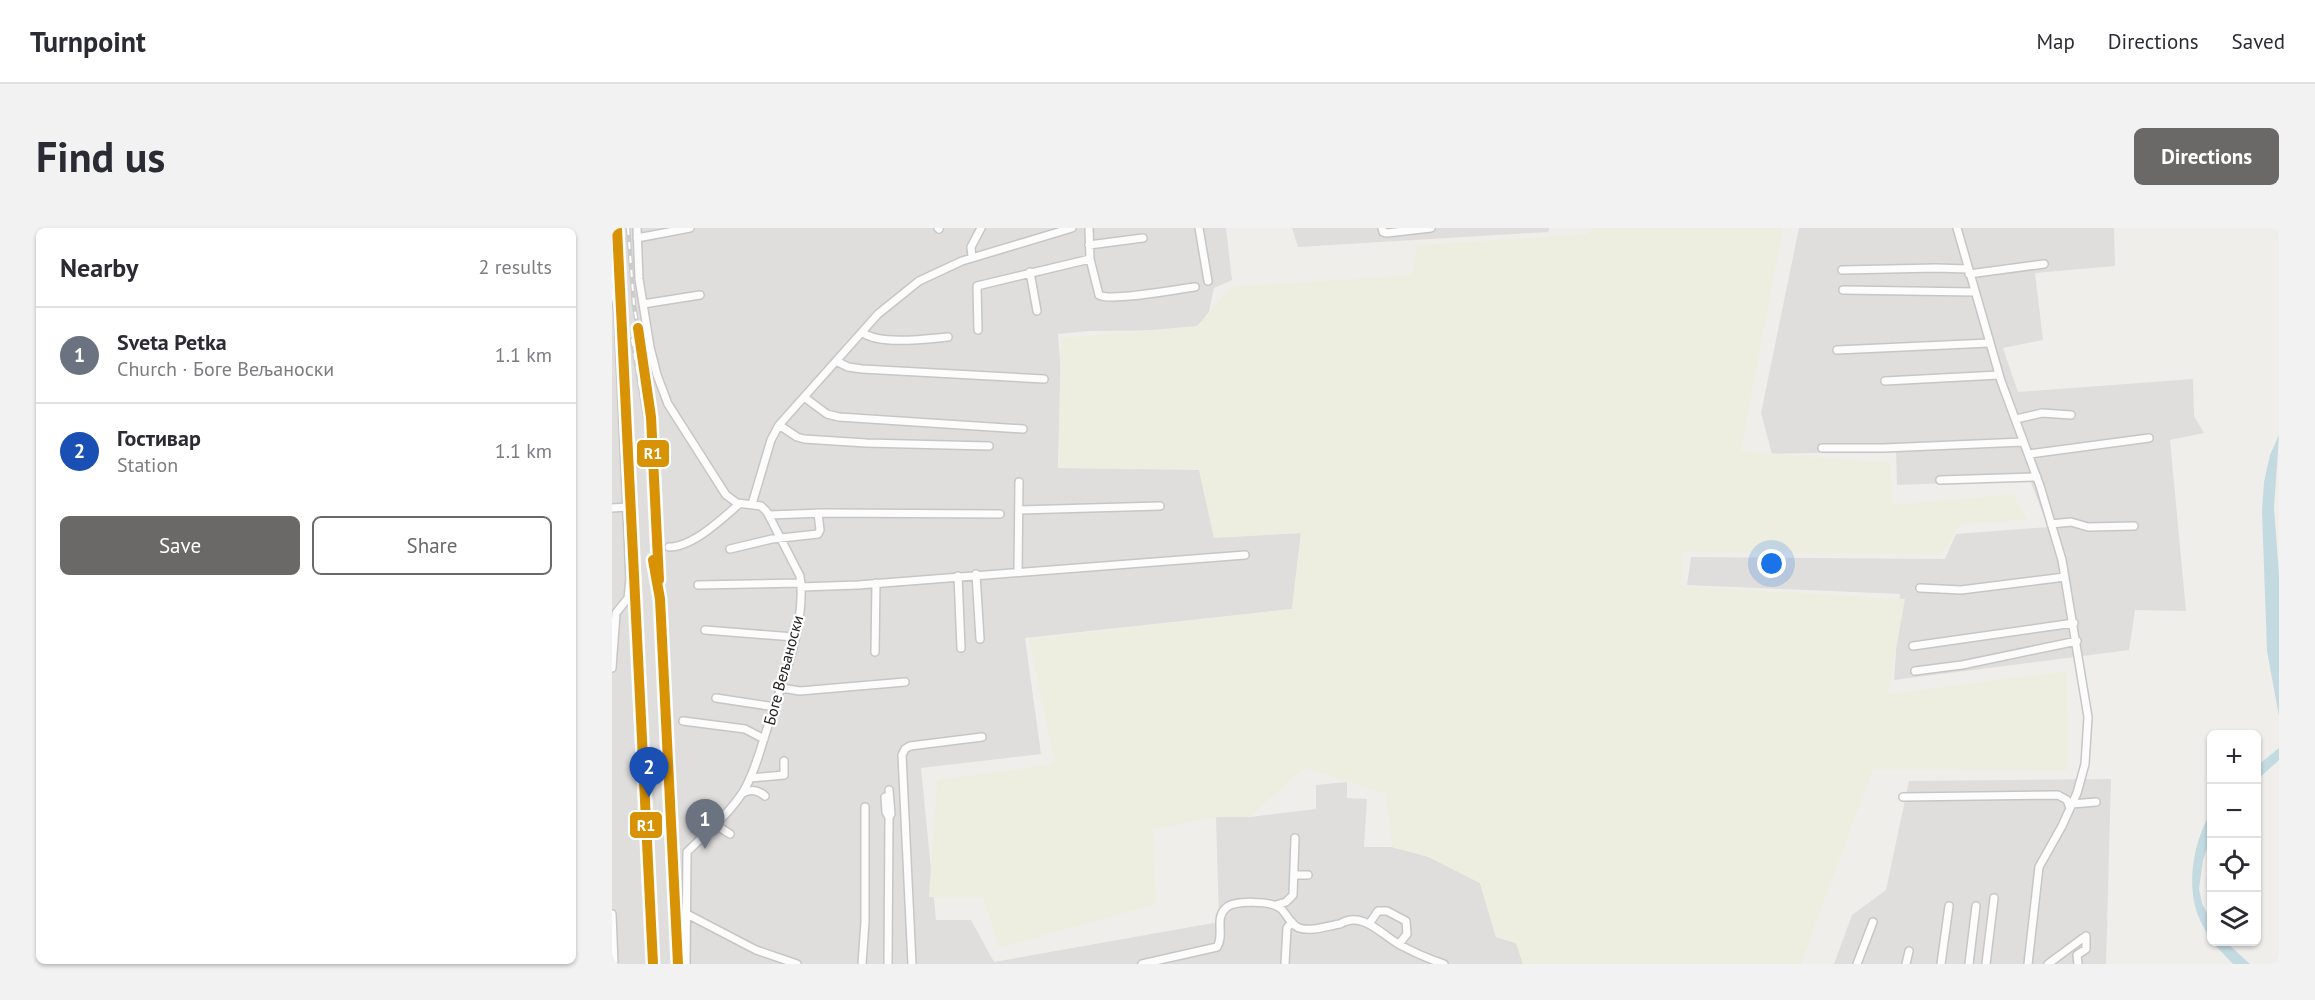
<!DOCTYPE html>
<html lang="en">
<head>
<meta charset="utf-8">
<style>
  body { margin:0; font-family:"PT Sans",sans-serif; background:#f2f2f3; color:#2b2b33 }
  .controls { position:absolute; right:18px; bottom:18px; display:grid; overflow:hidden; border-radius:9px; box-shadow:0 2px 4px #0004 }
  .controls button { width:54px; height:54px; display:grid; place-items:center; padding:0; border:0; border-bottom:2px solid #e1e1e2; background:#fff; color:#2b2b33; font:30px sans-serif }
  .you { position:absolute; left:1160px; top:336px; width:21px; height:21px; margin:-15px; border:4px solid #fff; border-radius:50%; background:#1a73e8; box-shadow:0 0 0 9px #1a73e833 }
  .badge { display:grid; place-items:center; width:39px; height:39px; border-radius:50%; background:#6a6968; color:#fff; font-size:20px; font-weight:700 }
  .pin { position:absolute; translate:-50% -50px; filter:drop-shadow(0 2px 3px #0008) }
  .pin::after { content:''; position:absolute; top:32px; width:21px; height:18px; background:inherit; clip-path:polygon(0 0,100% 0,50% 100%) }
  .list { margin:0; padding:0; list-style:none }
  h2 { display:flex; justify-content:space-between; align-items:center; height:78px; margin:0; padding:0 24px; font-size:26px }
  h2 small { font-size:20px; font-weight:400; color:#7c7c81 }
  .list li { display:grid; grid-template-columns:39px 1fr auto; gap:18px; align-items:center; box-sizing:border-box; height:96px; padding:0 24px; border-top:2px solid #e1e1e2 }
  .list b { display:block; font-size:22px; white-space:nowrap }
  .list p { margin:0; font-size:20px; white-space:nowrap; color:#7c7c81 }
  .list em { font-size:20px; font-style:normal; color:#7c7c81 }
  .actions { display:flex; gap:12px; padding:18px 24px }
  .actions a { flex:1; padding:14px 0; border:2px solid #6a6968; border-radius:9px; text-align:center; font-size:21px; color:#6a6968 }
  .actions .main { background:#6a6968; color:#fff }
  .icon { flex:none; width:33px; height:33px; fill:none; stroke:currentColor; stroke-width:2; stroke-linecap:round; stroke-linejoin:round }
  .map { position:relative; flex:none; width:1667px; height:736px; overflow:hidden; border-radius:9px }
  header { display:flex; align-items:center; gap:36px; box-sizing:border-box; height:84px; padding:0 30px; background:#fff; border-bottom:2px solid #e1e1e2 }
  header strong { font-size:28px }
  nav { display:flex; gap:33px; margin-inline-start:auto; font-size:21px }
  .intro { display:flex; align-items:center; justify-content:space-between; box-sizing:border-box; height:144px; padding:0 36px }
  h1 { margin:0; font-size:42px }
  .button { padding:15px 27px; border-radius:9px; background:#6a6968; color:#fff; font-size:21px; font-weight:700 }
  main { display:flex; gap:36px; padding:0 36px }
  aside { flex:1; background:#fff; border-radius:9px; box-shadow:0 2px 4px #0004 }
  .map>svg:first-child { display:block }
  .residential { fill:#dfdedc }
  .farmland { fill:#eeeee0 }
  .water { fill:#c2dae0 }
  .lines { fill:none; stroke-linecap:round; stroke-linejoin:round }
  .street-casing { stroke:#c7c6c5; stroke-width:10 }
  .street { stroke:#fdfcfc; stroke-width:7 }
  .rail-casing { stroke:#ccc; stroke-width:4.5 }
  .rail { stroke:#fff; stroke-width:2; stroke-dasharray:7; stroke-linecap:butt }
  .rail-1-casing { stroke:#fff; stroke-width:15 }
  .rail-1 { stroke:#d79205; stroke-width:10 }
  .labels { text-anchor:middle; stroke-width:4.5; stroke-linejoin:round; paint-order:stroke }
  .street-label { font-size:16px; fill:#222; stroke:#fff }
  .line-badge { stroke:#fff; stroke-width:2 }
  .badge-label { font-size:16px; text-anchor:middle; font-weight:bold; fill:#fff }
</style>
</head>
<body>
<header>
<strong>Turnpoint</strong>
<nav><a>Map</a><a>Directions</a><a>Saved</a></nav>
</header>
<div class="intro"><h1>Find us</h1><a class="button">Directions</a></div>
<main>
<aside>
<h2>Nearby<small>2 results</small></h2>
<ul class="list">
<li><span class="badge" style="background:#6b7280">1</span><div><b>Sveta Petka</b><p>Church · Боге Вељаноски</p></div><em>1.1 km</em></li>
<li><span class="badge" style="background:#1a4fb4">2</span><div><b>Гостивар</b><p>Station</p></div><em>1.1 km</em></li>
</ul>
<div class="actions"><a class="main">Save</a><a>Share</a></div>
</aside>
<div class="map">
<svg width="1667" height="736" viewBox="0 0 1667 736">
  <rect width="100%" height="100%" fill="#f0eeeb"/>
  <!-- residential -->
  <path class="residential" d="M0,0H614L620,52L602,60L593,102L476,103L446,106L449,145L446,240L587,241L602,309L689,305L680,381L413,410L429,526L309,540L324,692H359L382,734L607,694L604,589H638L704,581V557L735,554V570L755,571L752,619H780L817,629L868,655L884,709L904,715L911,736H0Z
    M680,0H937L936,4L686,19Z
    M1187,0H1502L1503,38L1423,45L1431,112L1391,120L1406,164L1581,151L1582,188L1592,205L1558,212L1574,383L1523,382L1517,422L1282,452L1288,366L1075,357L1079,329L1333,331L1344,306L1436,299L1418,252L1285,257L1284,223L1160,226L1149,185Z
    M1499,551L1494,736H1222L1240,687L1274,662L1297,553Z"/>
  <!-- farmland -->
  <path class="farmland" d="M980,0H1171L1129,223L1279,235L1280,277L1401,266L1415,292L1349,296L1329,327L1070,324V358L1293,371L1276,466L1455,443L1456,542L1261,541L1189,736H911L904,715L884,709L868,655L817,629L780,619L774,566L692,540L638,589H604L541,601L544,676L387,720L371,669H317L325,552L443,536L417,411L680,381L689,305L602,310L587,242L446,240L449,110L585,98L619,59L799,47L805,17L976,6Z"/>
  <!-- water -->
  <path class="water" d="M1667,207L1662,280L1667,346V488L1655,423L1650,283L1652,254L1658,227Z
    M1667,520V532L1645,552V538Z
    M1599,584V608L1591,632L1587,661L1590,675L1599,694V713C1596,706 1591,699 1588,692C1573,660 1581,614 1599,584Z
    M1600,714H1614L1638,736H1621Z"/>
  <g class="lines">
    <!-- street casing -->
    <g class="street-casing">
      <path id="street" d="M25,0L27,51L38,119L45,147L56,176L114,267L125,275L149,278L155,284L188,348C195,397 169,457 154,504C148,523 142,546 131,564C116,587 94,605 75,624L74,736
        M326,0L327,1
        M477,0L478,31L487,67C498,74 566,61 583,59
        M587,0L596,53
        M770,0L771,4L775,5L819,0
        M1345,0L1389,153L1428,258L1450,332L1476,489L1473,536L1465,565L1450,598L1427,639L1416,736
        M25,10L78,0
        M477,17L531,10
        M360,30L359,19L369,0
        M1230,42L1324,40L1356,41
        M418,44L425,83
        M1357,46L1432,36
        M1231,62L1363,64
        M0,64L3,67L6,85L18,351L16,370L4,385L0,440
        M31,76L88,67
        M366,102L365,58L478,31
        M251,105C269,117 314,111 336,109
        M1225,122L1377,115
        M224,133L236,139L250,141L432,151
        M1273,153L1387,147
        M192,169L215,186L227,189L411,201
        M1404,191L1430,185L1459,187
        M167,197L185,209L192,211L254,215L377,218
        M1210,220H1272L1411,214
        M1417,226L1537,210
        M1328,252L1425,249
        M140,276L159,212L167,197L266,86L307,53L350,33L460,0
        M0,280L15,279
        M407,282L548,278
        M157,287L211,285L388,286
        M1439,296L1459,294L1476,299L1522,298
        M57,319C81,319 111,290 127,276
        M118,321L160,311L206,306L208,302L206,285
        M406,344L407,254
        M364,346L368,411
        M346,348L349,420
        M86,357L189,355
        M189,359L246,357L633,327
        M1308,360L1349,362L1453,349
        M93,402L182,409
        M1301,418L1462,395
        M263,424L264,355
        M1303,443L1350,437L1465,413
        M169,460L188,463L293,454
        M104,470L163,479
        M71,493L133,501L152,511
        M138,550L172,547V533
        M131,565C138,561 147,562 153,568
        M273,569L274,584L277,589
        M1291,569L1446,567L1455,572L1458,580
        M1460,576L1484,574
        M104,597L118,606
        M682,647H696
        M664,677L674,674L681,667L683,610
        M73,685L144,722L185,736
        M0,686L2,736
        M757,696L766,683H775L794,693L795,706L787,716
        M250,736L253,694V579
        M276,736L277,589L279,586L277,562
        M300,736L290,527L293,521L298,518L370,509
        M530,736L605,719C613,707 602,690 614,680C622,672 659,673 668,680C675,685 677,696 687,700C700,704 715,698 728,696C750,682 770,707 788,717C801,724 817,731 832,736
        M673,736L675,700L680,694
        M1245,736L1261,694
        M1294,736L1297,723
        M1329,736L1337,678
        M1357,736L1364,678
        M1374,736L1382,670
        M1436,736L1471,710
        M1466,736L1465,727L1474,721V708"/>
    </g>
    <!-- street -->
    <use href="#street" class="street"/>
    <!-- rail casing -->
    <g class="rail-casing">
      <path id="rail" d="M5,0L41,736
        M16,0L22,77L29,120
        M20,111L35,201L62,736"/>
    </g>
    <!-- rail -->
    <use href="#rail" class="rail"/>
    <!-- rail-1 casing -->
    <g class="rail-1-casing">
      <path id="rail-1" d="M5,0L41,736
        M26,100L39,189L47,352
        M41,332L48,371L66,736"/>
    </g>
    <!-- rail-1 -->
    <use href="#rail-1" class="rail-1"/>
  </g>
  <g class="labels">
    <!-- street labels -->
    <g class="street-label">
      <text transform="translate(171 442) rotate(-75)" y="6">Боге Вељаноски</text>
    </g>
  </g>
  <g class="line-badge">
    <rect x="24" y="211" width="34" height="29" rx="6" fill="#d79205"/>
    <rect x="17" y="583" width="34" height="28" rx="6" fill="#d79205"/>
  </g>
  <g class="badge-label">
    <text x="41" y="231">R1</text>
    <text x="34" y="603">R1</text>
  </g>
</svg>
<div class="controls">
<button>+</button>
<button>−</button>
<button><svg class="icon" aria-label="locate" viewBox="0 0 24 24"><circle cx="12" cy="12" r="6"/><path d="M12 2v4M12 18v4M2 12h4M18 12h4"/></svg></button>
<button><svg class="icon" aria-label="layers" viewBox="0 0 24 24"><path d="M12 4l9 5-9 5-9-5zM3 14l9 5 9-5"/></svg></button>
</div>
<div class="you"></div>
<div class="pin badge" style="left:93px;top:621px;background:#6b7280">1</div>
<div class="pin badge" style="left:37px;top:569px;background:#1a4fb4">2</div>
</div>
</main>
</body>
</html>
